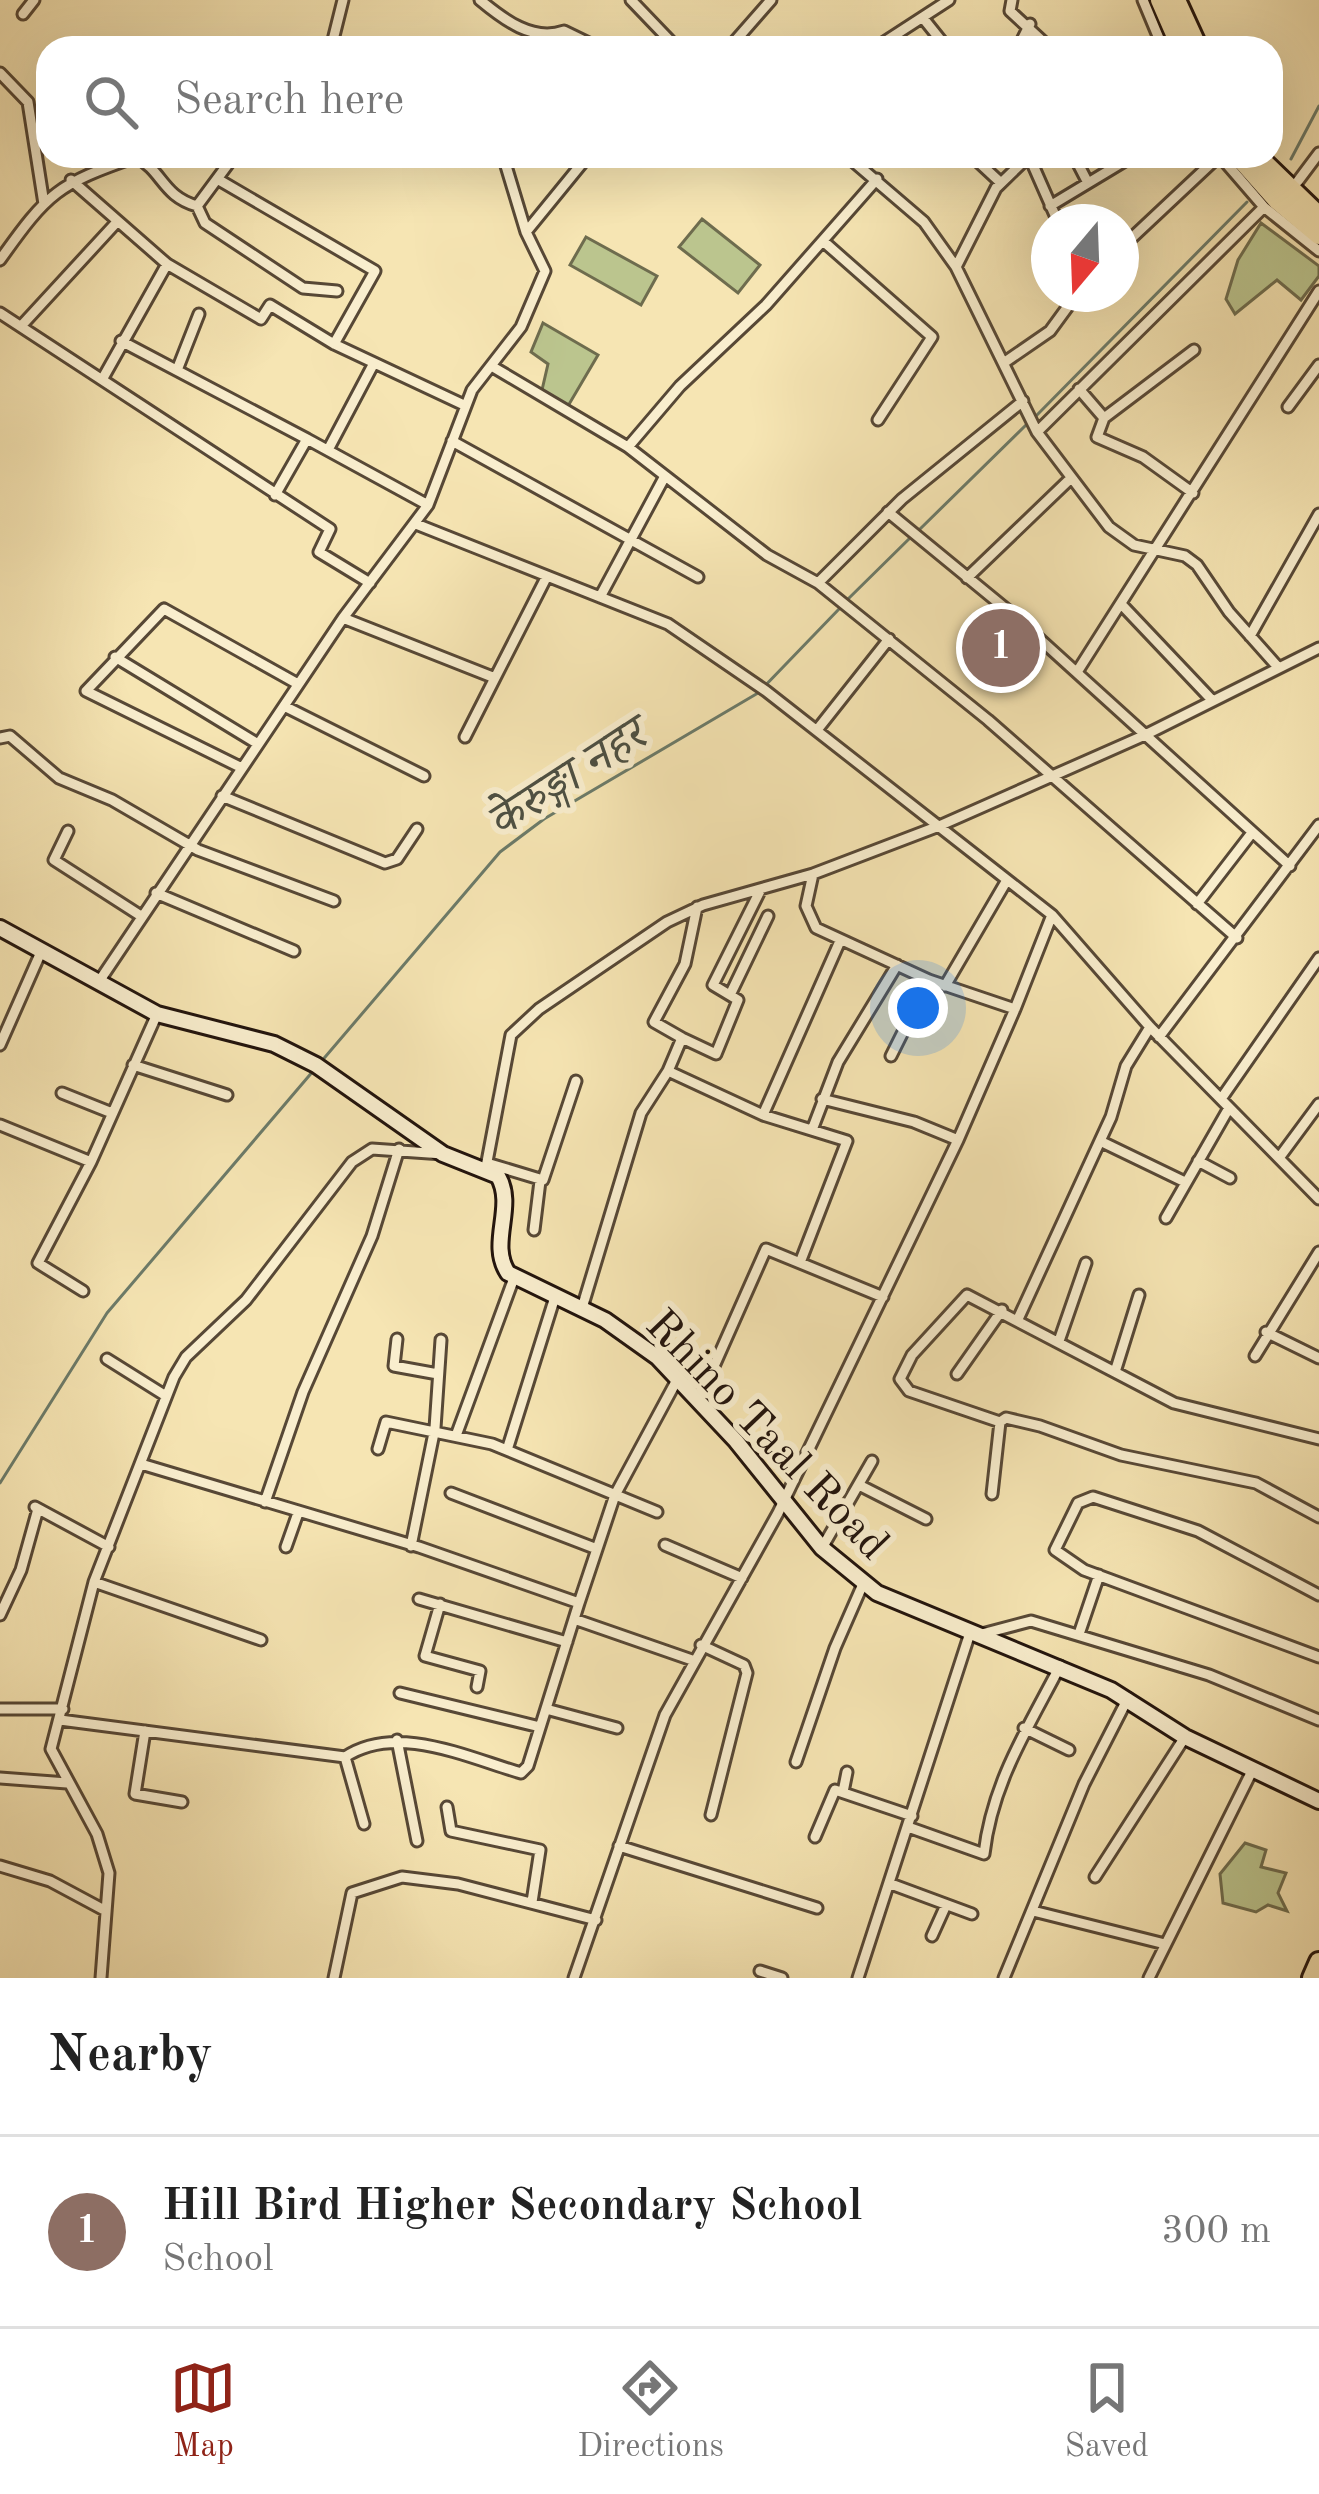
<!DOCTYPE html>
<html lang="en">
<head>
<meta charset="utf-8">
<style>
  body { margin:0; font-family:"Old Standard TT","Noto Serif Devanagari",serif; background:#f2f2f2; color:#222 }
  .compass { position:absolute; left:1031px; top:204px; width:108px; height:108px; border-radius:50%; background:#fff; box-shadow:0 12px 48px #0002; rotate:199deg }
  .you { position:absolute; left:918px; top:1008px; width:42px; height:42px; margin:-30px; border:9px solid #fff; border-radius:50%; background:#1a73e8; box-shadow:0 0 0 18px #1a73e833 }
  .badge { display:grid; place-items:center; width:78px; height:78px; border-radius:50%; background:#8f2418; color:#fff; font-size:39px; font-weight:700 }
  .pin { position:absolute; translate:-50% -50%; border:6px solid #fff; box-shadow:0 3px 12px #0006 }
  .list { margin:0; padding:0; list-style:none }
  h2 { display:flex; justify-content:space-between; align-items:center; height:156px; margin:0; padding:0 48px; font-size:51px }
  h2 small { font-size:39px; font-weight:400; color:#767676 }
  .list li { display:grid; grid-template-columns:78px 1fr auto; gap:36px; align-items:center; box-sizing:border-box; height:192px; padding:0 48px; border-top:3px solid #e0e0e0 }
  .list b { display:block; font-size:45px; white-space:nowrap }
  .list p { margin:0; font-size:39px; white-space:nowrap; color:#767676 }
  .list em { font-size:39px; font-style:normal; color:#767676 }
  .icon { flex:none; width:66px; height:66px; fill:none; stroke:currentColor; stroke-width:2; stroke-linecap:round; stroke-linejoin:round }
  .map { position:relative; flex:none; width:1319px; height:1978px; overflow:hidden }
  .search { position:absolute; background:#fff; box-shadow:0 12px 48px #0002; left:36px; right:36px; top:36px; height:132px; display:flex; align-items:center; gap:30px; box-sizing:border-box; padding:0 42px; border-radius:36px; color:#767676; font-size:45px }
  .sheet { height:348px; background:#fff }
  nav { display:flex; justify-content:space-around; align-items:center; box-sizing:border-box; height:168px; border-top:3px solid #e0e0e0; background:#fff; font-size:33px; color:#767676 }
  nav a { display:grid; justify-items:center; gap:6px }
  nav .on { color:#8f2418 }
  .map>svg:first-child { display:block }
  .green { fill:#bbc58e; stroke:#6e6c4e; stroke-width:3 }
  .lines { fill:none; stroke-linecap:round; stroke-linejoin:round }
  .stream { stroke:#6c7b69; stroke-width:3 }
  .street-casing { stroke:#574836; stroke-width:15 }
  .secondary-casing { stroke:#22140d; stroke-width:20 }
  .highway-casing { stroke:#22140d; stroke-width:24 }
  .street { stroke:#f9eece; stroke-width:9 }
  .secondary { stroke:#f9eece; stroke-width:14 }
  .highway { stroke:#f6e5b3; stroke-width:18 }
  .labels { text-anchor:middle; stroke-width:12; stroke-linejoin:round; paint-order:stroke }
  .street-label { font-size:45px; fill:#22140d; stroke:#f9eece }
  .water-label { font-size:48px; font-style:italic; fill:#4d5043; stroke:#f9eece }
</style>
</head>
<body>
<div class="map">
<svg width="1319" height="1978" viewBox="0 0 1319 1978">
  <rect width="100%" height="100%" fill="#f6e5b3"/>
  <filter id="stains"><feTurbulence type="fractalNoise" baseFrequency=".00167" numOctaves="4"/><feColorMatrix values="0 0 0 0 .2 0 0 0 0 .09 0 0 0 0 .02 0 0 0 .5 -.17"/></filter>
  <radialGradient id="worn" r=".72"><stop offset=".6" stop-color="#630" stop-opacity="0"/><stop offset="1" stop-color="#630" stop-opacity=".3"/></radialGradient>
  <!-- green -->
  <path class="green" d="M702,219L760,265L738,293L679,247Z
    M1261,223L1319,266V276L1301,300L1277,280L1235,314L1226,299L1238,260Z
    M586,237L657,276L641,305L570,265Z
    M543,323L598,355L568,406L542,390L548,364L531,352Z
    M1245,1843L1266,1850L1261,1867L1286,1873L1278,1893L1287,1911L1268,1905L1256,1912L1223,1903L1220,1874Z"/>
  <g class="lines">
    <!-- stream -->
    <path class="stream" d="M1291,159L1319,106
      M1035,417L1247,202
      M919,530L1028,423
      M846,601L912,536
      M320,1063L500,852L544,819L758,693L840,608
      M0,1483L107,1313L314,1070"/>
    <!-- street casing -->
    <g class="street-casing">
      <path id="street" d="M480,0C504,20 533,42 564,31L599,48
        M631,0L677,48
        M1012,0L1010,11L1050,48
        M1143,0L1163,48
        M23,14L34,0
        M923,18L947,48
        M331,48L343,0
        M729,48L771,0
        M875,48L949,0
        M1018,48L1030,24
        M0,73L28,102L44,204
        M503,156L526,232
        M847,156L924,222L956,267L1037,432L1109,527L1134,545L1185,556L1197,565L1229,612L1277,666
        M972,156L1001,183
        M1074,156L1088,183
        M1220,156L1264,207L1319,251
        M71,180L167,264L261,319L270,305L334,344L464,405
        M219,180L375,271L334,344
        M1298,181L1319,153
        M197,206L205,223L303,288L337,291
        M1050,206L1133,156
        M823,241L932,337L878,420
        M1121,248L1219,156
        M0,260C48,192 58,184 136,157C163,171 162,196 197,206L234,156
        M956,267L996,188L1029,156L1058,222
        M0,313L330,529L319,552L370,583
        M23,324L116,223
        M121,341L307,439
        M1005,362L1050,331L1077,294
        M493,367L628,447L767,555L818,583L988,720L1237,938
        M177,370L199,314
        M103,378L167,264
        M1079,389L1104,418
        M1288,407L1319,365
        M1037,432L1264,207
        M452,441L698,577
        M628,447L680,386L766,305L877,179
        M329,448L374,363
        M1193,493L1143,457L1097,437L1104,418L1194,350
        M275,495L307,439L428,505
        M888,512L1011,613L1290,866
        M416,524L668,624L766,691L1052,915L1150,1027L1319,1199
        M967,578L1070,479
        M818,583L902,499L1023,401
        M600,597L665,476
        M1122,605L1211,699
        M343,618L495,678L547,576
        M1250,636L1319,514
        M115,657L258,744
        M1077,672L1319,291
        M284,706L424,776
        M817,730L889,639
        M465,737L495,678
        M0,738L10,736L59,778L112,800L198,850L334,901
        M242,768L86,691L164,609L298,684
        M222,796L385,863L397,859L417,829
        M68,831L54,860L141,916
        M813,874L806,906L816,928L929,980L1015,1009L1052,915
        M156,893L294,951
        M1197,904L1251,834
        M98,983L343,618L428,505L472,390L521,327L545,271L526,232L588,156
        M945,986L1007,880
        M730,995L768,916
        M1159,1037L1319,825
        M682,1038L716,1054L738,1000L713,985L761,889
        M0,1045L41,952
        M891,1056L929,980
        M133,1065L227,1095
        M668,1071L682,1038L654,1022L685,964L697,907
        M62,1093L112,1113
        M822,1099L914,1122L958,1140
        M1221,1099L1319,958
        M763,1115L840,941
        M0,1125L91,1162L157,1014
        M812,1130L838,1062L897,965
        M1100,1141L1185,1182
        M1279,1158L1319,1104
        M1198,1161L1230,1178
        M490,1164L543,1180L576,1081
        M486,1167L511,1035L539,1009L667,922L703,905L813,874L939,826L1145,735L1319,648
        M1166,1218L1229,1108
        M534,1230L540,1181
        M83,1291L38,1263L91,1162
        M582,1308L641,1113L668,1071L763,1115L847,1141L801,1260
        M1018,1319L1111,1117L1126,1066L1150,1027
        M1266,1332L1319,1358
        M397,1339L394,1366L438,1374
        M1059,1341L1086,1263
        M1255,1356L1319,1252
        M107,1359L166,1396
        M1115,1372L1139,1295
        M957,1374L1002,1310
        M699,1400L766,1249L883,1297
        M457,1433L514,1278
        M1319,1439L1174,1403L967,1295L912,1355L900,1379L909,1391L1000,1422L1006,1418L1040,1426L1121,1455L1256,1483L1319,1517
        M378,1449L386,1422L492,1444L657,1512
        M507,1450L555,1297
        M141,1464L419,1547L579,1603L615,1495L678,1378
        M859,1485L926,1519
        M451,1493L597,1549
        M992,1494L1000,1422
        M265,1502L303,1392L372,1236L399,1149
        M35,1507L109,1547
        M665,1545L742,1578
        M411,1546L435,1428L441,1340
        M286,1547L298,1513
        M822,1548L872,1461
        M94,1582L261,1640
        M1319,1595L1198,1531L1093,1497L1078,1503L1055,1550L1084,1570L1319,1657
        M419,1599L567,1642
        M440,1604L425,1656L480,1671L477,1687
        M0,1615L21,1570L38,1509
        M574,1619L692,1660
        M1079,1634L1099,1575
        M978,1635L1031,1621L1209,1675L1319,1720
        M701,1645L744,1665L747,1673L711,1815
        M400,1693L540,1727
        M0,1709H63
        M546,1709L617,1728
        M60,1720L345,1757C396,1723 466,1757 521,1773L528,1766L579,1603
        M1024,1728L1069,1750
        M145,1731L135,1794L182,1802
        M397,1740L417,1841
        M345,1757L364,1824
        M796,1762L835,1648L863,1584
        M0,1778L67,1783
        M843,1792L847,1772
        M447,1807L451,1831L540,1850L532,1902
        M908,1827L984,1854C992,1783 1028,1728 1060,1666
        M815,1837L835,1790L912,1816
        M619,1846L817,1908
        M0,1866L50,1881L106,1911
        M1095,1877L1185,1737
        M891,1884L972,1914
        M1033,1911L1165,1944
        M932,1936L946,1905
        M760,1971L782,1978
        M101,1978L109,1873L97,1834L51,1749L94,1582L174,1377L186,1357L246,1300L352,1162L372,1149L443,1154
        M334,1978L352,1893L402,1877L458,1884L596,1920
        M574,1978L665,1715L778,1513L958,1140L1015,1009
        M858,1978L970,1633
        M1004,1978L1084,1784L1128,1698
        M1149,1978L1252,1771"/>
    </g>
    <!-- secondary casing -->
    <g class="secondary-casing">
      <path id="secondary" d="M0,928L157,1014L274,1044L316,1065L443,1154L498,1176C516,1207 488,1243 508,1273L605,1320L657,1357L736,1441L822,1548L877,1593L1111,1690L1185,1737L1319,1801"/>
    </g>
    <!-- highway casing -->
    <g class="highway-casing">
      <path id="highway" d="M1160,0L1181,48
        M1176,0L1198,48
        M1238,156L1277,200L1319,235
        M1257,156L1319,216
        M1312,1978L1319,1962"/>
    </g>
    <!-- street -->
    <use href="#street" class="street"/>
    <!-- secondary -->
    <use href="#secondary" class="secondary"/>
    <!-- highway -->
    <use href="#highway" class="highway"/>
  </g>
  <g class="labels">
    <!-- street labels -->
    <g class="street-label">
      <text transform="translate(769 1433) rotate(46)" y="16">Rhino Taal Road</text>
    </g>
    <!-- water labels -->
    <g class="water-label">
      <text transform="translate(565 777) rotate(-33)" y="17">केेरुङ्गा नहर</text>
    </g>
  </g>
  <rect width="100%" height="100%" filter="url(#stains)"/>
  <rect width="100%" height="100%" fill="url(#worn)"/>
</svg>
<svg class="compass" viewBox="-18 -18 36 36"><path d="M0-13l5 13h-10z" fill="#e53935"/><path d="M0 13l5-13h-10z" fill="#767676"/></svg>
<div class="you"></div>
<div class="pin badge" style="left:1001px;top:648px;background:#8d6e63">1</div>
<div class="search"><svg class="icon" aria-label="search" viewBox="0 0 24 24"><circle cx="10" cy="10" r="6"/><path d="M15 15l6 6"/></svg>Search here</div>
</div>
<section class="sheet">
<h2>Nearby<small></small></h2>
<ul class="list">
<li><span class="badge" style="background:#8d6e63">1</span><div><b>Hill Bird Higher Secondary School</b><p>School</p></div><em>300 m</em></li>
</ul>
</section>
<nav>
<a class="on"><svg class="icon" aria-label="map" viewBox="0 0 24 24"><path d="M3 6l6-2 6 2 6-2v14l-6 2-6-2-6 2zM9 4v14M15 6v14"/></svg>Map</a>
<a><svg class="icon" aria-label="directions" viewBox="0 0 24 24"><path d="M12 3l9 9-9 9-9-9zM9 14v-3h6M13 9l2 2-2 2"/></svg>Directions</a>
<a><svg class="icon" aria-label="saved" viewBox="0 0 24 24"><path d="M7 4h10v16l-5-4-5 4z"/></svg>Saved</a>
</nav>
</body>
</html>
